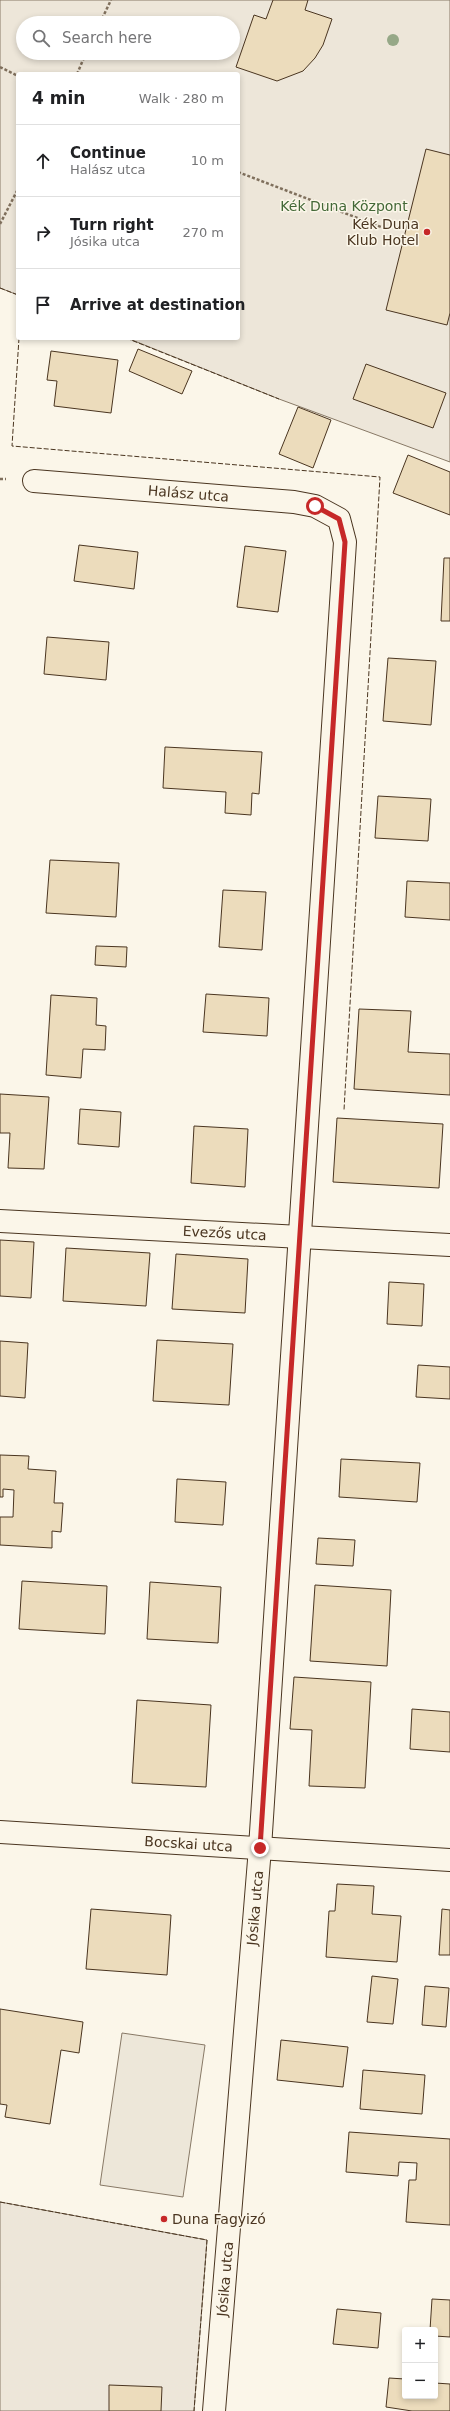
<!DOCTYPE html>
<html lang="en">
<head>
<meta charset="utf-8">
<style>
  body { margin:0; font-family:"DejaVu Sans",sans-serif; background:#f2f2f2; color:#202124 }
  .controls { position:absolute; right:12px; bottom:12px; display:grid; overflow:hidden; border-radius:4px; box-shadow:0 2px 6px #0003 }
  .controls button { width:36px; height:36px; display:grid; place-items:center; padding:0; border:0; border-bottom:1px solid #e0e0e0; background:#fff; color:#202124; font:20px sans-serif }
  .stop { position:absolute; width:12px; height:12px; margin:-9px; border:3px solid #c62828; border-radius:50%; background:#fff }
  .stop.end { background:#c62828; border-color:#fff; box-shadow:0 1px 4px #0008 }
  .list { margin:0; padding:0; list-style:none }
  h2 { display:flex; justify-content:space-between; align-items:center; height:52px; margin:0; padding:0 16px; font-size:17px }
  h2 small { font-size:13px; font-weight:400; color:#757577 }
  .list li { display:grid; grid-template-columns:26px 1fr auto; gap:12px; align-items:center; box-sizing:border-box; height:72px; padding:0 16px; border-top:1px solid #e0e0e0 }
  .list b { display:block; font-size:15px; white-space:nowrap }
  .list p { margin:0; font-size:13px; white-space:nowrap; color:#757577 }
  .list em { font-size:13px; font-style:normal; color:#757577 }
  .icon { flex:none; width:22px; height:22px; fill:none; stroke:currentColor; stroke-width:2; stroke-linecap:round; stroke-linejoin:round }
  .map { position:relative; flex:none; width:450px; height:2411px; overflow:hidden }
  .search { position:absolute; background:#fff; box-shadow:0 2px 6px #0003; left:16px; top:16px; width:224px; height:44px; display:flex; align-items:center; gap:10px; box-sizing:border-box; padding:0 14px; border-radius:22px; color:#757577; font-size:15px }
  .panel { position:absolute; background:#fff; box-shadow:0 2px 6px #0003; left:16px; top:72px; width:224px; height:268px; border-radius:4px }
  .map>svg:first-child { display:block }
  .green { fill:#ede6d9; stroke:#887966; fill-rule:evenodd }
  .parking { fill:#ede7d9; stroke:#887966 }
  .building { fill:#ecdcbc; stroke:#4a3520 }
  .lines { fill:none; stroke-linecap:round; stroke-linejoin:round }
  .minor-casing { stroke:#4a3520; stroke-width:24 }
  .path { stroke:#7f6f5c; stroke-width:2.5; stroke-dasharray:3 2; stroke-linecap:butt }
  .minor { stroke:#fbf6e9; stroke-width:22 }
  .fence { stroke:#4a3520; stroke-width:1; stroke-dasharray:5 2; stroke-linecap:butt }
  .tree { fill:#96a887 }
  .route { stroke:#c62828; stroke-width:5 }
  .poi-dot { fill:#c62828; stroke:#fbf6e9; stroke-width:1.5 }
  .labels { text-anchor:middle; stroke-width:3; stroke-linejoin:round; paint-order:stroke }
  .park-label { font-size:14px; fill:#436837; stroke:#fbf6e9 }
  .poi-label { font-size:14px; fill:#4a3520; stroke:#fbf6e9; text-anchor:end }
  .street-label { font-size:14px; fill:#4a3520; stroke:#fbf6e9 }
</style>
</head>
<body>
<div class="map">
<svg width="450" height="2411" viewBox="0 0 450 2411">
  <rect width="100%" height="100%" fill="#fbf6e9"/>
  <!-- green -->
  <path class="green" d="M0,0H450V462L279,399L127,338H238V74H18V295L0,288ZM23,23H233V53H23Z
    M0,2202L207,2240L194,2411H0Z"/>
  <!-- parking -->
  <path class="parking" d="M122,2033L205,2045L183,2197L100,2185Z"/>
  <!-- building -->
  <path class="building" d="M273,0H308L305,10L332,19L323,45L315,58L303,71L277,81L236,67L254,15L266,19Z
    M426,149L450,155V313L447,325L386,310Z
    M138,349L192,371L182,394L129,371Z
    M51,351L118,360L111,413L54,406L57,381L47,380Z
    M366,364L446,393L433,428L353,399Z
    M298,407L331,420L313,468L279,454Z
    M408,455L450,472V515L393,493Z
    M79,545L138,552L134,589L74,581Z
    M245,546L286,551L278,612L237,607Z
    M444,558H450V621H441Z
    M47,637L109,642L106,680L44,674Z
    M388,658L436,661L431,725L383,721Z
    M165,747L262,752L259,794L252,793L251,815L225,813L226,792L163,788Z
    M378,796L431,799L428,841L375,838Z
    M50,860L119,863L116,917L46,913Z
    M407,881L450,883V920L405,917Z
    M223,890L266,892L262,950L219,947Z
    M96,946L127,947L126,967L95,965Z
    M206,994L269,998L267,1036L203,1032Z
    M51,995L97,998L96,1025L106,1026L105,1050L83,1049L81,1078L46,1075Z
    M359,1009L411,1011L408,1052L450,1054V1095L354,1089Z
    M0,1094L49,1097L44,1169L8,1168L10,1133H0Z
    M80,1109L121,1112L119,1147L78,1144Z
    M337,1118L443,1124L439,1188L333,1182Z
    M194,1126L248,1129L245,1187L191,1183Z
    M0,1240L34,1242L31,1298L0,1296Z
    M66,1248L150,1253L146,1306L63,1301Z
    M176,1254L248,1259L245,1313L172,1309Z
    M389,1282L424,1284L422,1326L387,1324Z
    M157,1340L233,1344L229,1405L153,1401Z
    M0,1341L28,1343L25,1398L0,1396Z
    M418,1365L450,1367V1399L416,1397Z
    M0,1455L29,1456L28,1469L56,1471L54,1503H63L61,1532L52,1531V1548L0,1545V1517H13L14,1490L3,1489V1497H0Z
    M341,1459L420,1463L417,1502L339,1497Z
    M177,1479L226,1482L223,1525L175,1522Z
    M318,1538L355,1540L353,1566L316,1564Z
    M22,1581L107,1586L105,1634L19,1629Z
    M150,1582L221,1587L218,1643L147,1639Z
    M315,1585L391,1590L387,1666L310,1661Z
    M294,1677L371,1682L365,1788L309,1786L312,1730L290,1729Z
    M137,1700L211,1705L206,1787L132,1783Z
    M412,1709L450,1712V1752L410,1749Z
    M337,1884L374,1886L372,1914L401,1916L397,1962L326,1957L329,1911H335Z
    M91,1909L171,1915L167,1975L86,1969Z
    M442,1909L450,1910V1955H439Z
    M372,1976L398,1979L393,2024L367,2022Z
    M425,1986L449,1988L446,2027L422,2025Z
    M0,2009L83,2022L79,2053L61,2050L50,2124L5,2117L7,2105L0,2104Z
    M281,2040L348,2047L343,2087L277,2080Z
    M363,2070L425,2075L422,2114L360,2109Z
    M349,2132L450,2139V2225L406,2222L409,2180H416L417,2163L399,2162L398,2176L346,2172Z
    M432,2299L450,2300V2337L435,2336V2330H430Z
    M337,2309L381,2313L378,2348L333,2344Z
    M389,2378L405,2379V2396H435V2383L450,2384V2411H412L386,2407Z
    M109,2385L162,2387L161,2411H109Z"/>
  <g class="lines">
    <!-- minor casing -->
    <g class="minor-casing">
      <g id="minor">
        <path id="s1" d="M34,481L294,502L315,506L339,519L345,542L260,1848L214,2411"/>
        <path id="s2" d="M0,1221L450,1245"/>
        <path id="s3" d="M0,1832L450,1860"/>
      </g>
    </g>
    <!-- path -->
    <path class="path" d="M100,23L111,0
      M0,67L18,76
      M77,74L86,53
      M238,172L381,227
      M0,224L18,189
      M0,479H6"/>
    <!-- minor -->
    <use href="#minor" class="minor"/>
    <!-- fence -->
    <path class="fence" d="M0,288L18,295
      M19,338L12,446L380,477L344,1110
      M126,338L279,399
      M0,2202L207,2240L194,2411"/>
  </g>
  <!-- trees -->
  <circle class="tree" cx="393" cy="40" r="6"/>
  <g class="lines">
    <!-- route -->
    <path class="route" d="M260,1848L345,542L339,519L315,506"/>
  </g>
  <!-- markers -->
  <g class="poi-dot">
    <circle cx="427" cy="232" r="4"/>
    <circle cx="164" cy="2219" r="4"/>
  </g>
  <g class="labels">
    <!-- park labels -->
    <g class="park-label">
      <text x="344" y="211">Kék Duna Központ</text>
    </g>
    <!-- poi labels -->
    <g class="poi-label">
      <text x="419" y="229">Kék Duna<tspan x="419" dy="16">Klub Hotel</tspan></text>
      <text x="172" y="2224" text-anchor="start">Duna Fagyizó</text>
    </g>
    <!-- street labels -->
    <g class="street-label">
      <text dy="5" stroke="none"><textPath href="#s1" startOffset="155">Halász utca</textPath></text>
      <text dy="5" stroke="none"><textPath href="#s2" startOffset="225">Evezős utca</textPath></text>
      <text dy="5" stroke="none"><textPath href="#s3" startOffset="189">Bocskai utca</textPath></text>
      <text transform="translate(255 1908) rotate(-85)" y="5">Jósika utca</text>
      <text transform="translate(225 2279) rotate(-85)" y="5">Jósika utca</text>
    </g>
  </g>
</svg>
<div class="controls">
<button>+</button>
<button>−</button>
</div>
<div class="stop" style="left:315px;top:506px"></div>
<div class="stop end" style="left:260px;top:1848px"></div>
<div class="search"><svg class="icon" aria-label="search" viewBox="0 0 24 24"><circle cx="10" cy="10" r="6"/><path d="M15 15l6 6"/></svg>Search here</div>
<section class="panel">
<h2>4 min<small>Walk · 280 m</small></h2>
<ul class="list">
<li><svg class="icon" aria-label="ahead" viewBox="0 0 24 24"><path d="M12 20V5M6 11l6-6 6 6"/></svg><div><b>Continue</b><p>Halász utca</p></div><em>10 m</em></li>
<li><svg class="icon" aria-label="right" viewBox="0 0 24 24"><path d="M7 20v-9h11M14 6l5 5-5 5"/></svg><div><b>Turn right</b><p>Jósika utca</p></div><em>270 m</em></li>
<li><svg class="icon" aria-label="arrive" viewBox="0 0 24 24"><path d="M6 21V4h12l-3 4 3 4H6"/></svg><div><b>Arrive at destination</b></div></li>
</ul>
</section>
</div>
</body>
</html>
